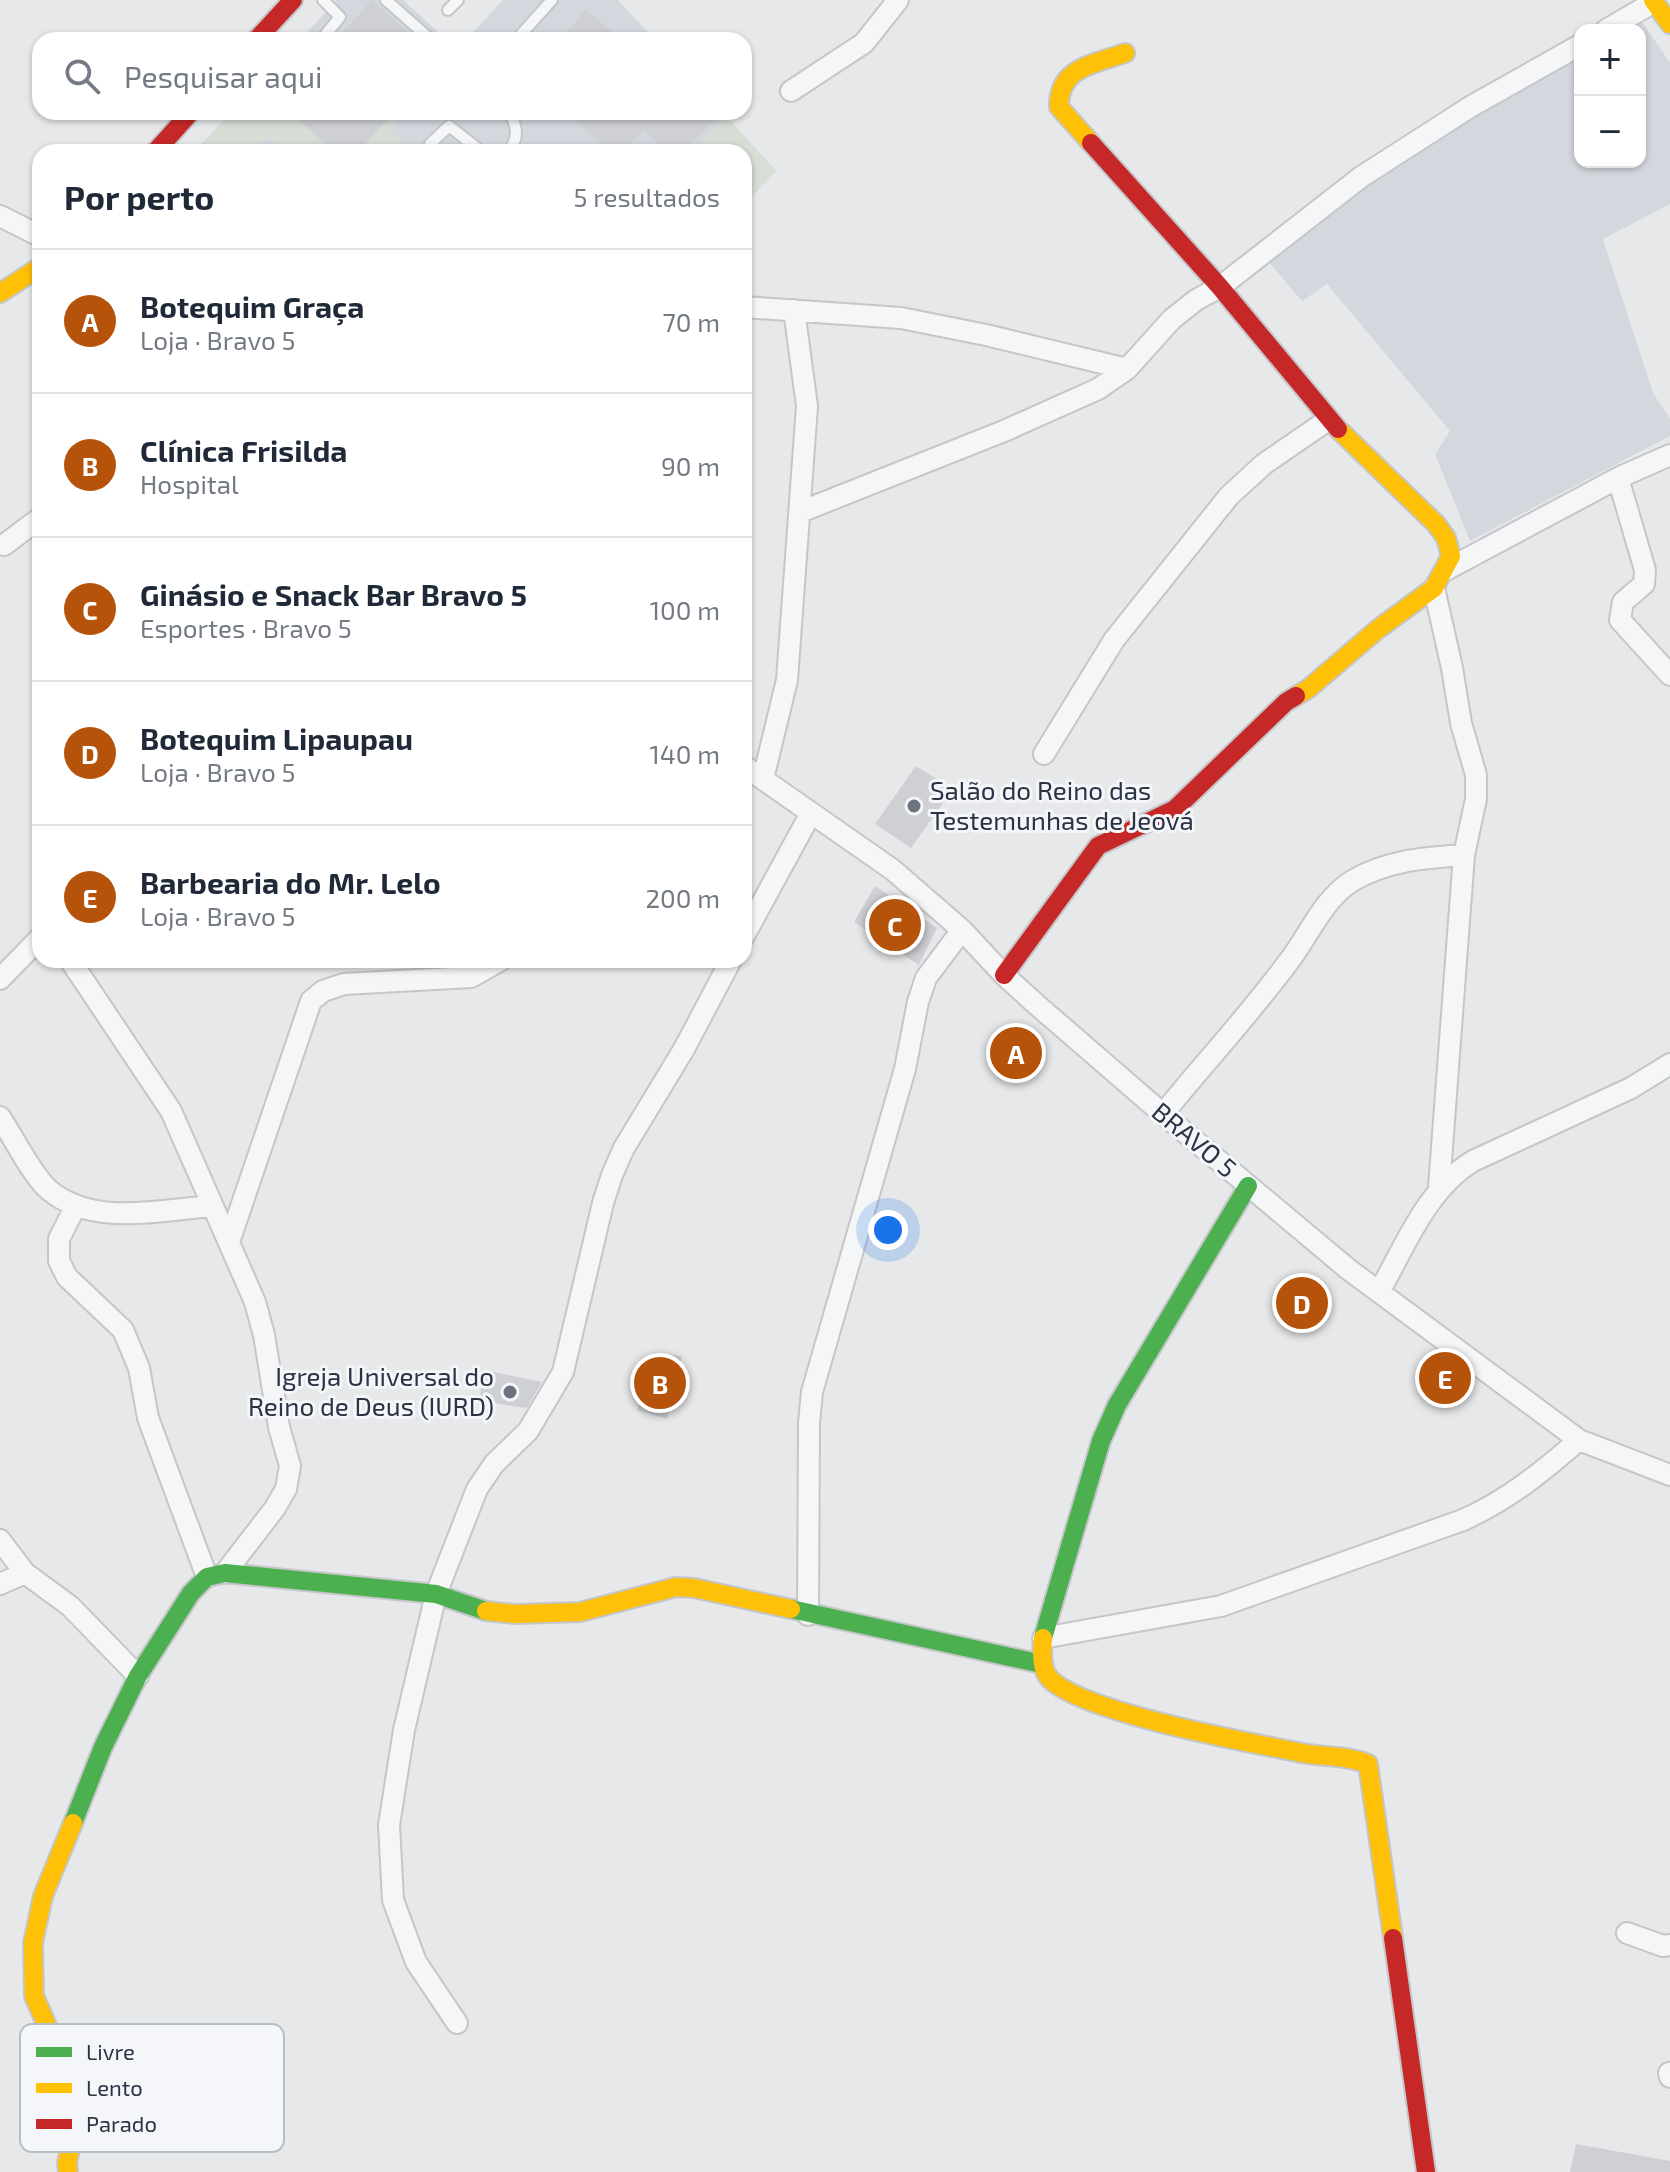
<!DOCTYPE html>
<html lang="pt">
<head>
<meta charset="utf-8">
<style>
  body { margin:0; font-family:"Exo 2",sans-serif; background:#f2f2f3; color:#1f2937 }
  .controls { position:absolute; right:24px; top:24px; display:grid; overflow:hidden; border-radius:16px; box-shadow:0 2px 6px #0004 }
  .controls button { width:72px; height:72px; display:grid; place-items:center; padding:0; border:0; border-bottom:2px solid #e0e1e3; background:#fff; color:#1f2937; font:40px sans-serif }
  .you { position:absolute; left:888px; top:1230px; width:28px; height:28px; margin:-20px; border:6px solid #fff; border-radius:50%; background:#1a73e8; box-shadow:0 0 0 12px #1a73e833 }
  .badge { display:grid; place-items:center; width:52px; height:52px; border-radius:50%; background:#b45309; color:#fff; font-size:26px; font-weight:700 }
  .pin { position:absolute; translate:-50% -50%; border:4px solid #fff; box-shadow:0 2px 8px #0006 }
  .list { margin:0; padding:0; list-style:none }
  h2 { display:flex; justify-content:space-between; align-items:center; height:104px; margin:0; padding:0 32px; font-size:34px }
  h2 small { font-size:26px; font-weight:400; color:#747a83 }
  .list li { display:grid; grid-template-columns:52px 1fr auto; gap:24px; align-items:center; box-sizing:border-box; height:144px; padding:0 32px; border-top:2px solid #e0e1e3 }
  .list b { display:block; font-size:30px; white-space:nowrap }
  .list p { margin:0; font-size:26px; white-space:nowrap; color:#747a83 }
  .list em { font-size:26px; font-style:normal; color:#747a83 }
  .icon { flex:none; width:44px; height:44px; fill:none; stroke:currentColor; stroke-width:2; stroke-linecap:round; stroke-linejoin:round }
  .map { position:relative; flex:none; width:1670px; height:2172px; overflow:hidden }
  .search { position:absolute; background:#fff; box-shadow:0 2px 6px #0004; left:32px; top:32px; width:720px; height:88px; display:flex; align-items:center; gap:20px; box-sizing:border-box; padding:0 28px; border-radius:24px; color:#747a83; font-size:30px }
  .panel { position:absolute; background:#fff; box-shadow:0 2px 6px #0004; left:32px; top:144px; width:720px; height:824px; border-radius:24px }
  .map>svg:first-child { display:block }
  .built { fill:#d4d7dd }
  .green { fill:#d6ded6 }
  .building { fill:#ced0d3 }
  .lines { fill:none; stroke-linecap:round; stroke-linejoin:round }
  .lane-casing { stroke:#c4c6c8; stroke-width:14 }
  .street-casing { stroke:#c4c6c8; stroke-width:24 }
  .fast-casing { stroke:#c4c6c8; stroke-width:22 }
  .slow-casing { stroke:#c4c6c8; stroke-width:22 }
  .jam-casing { stroke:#c4c6c8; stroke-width:22 }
  .lane { stroke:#f5f6f7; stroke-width:10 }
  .street { stroke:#f5f6f7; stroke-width:20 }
  .fast { stroke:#4caf50; stroke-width:18 }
  .slow { stroke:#ffc107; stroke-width:18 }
  .jam { stroke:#c62828; stroke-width:18 }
  .poi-dot { fill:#6c737f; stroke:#f4f6f9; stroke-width:3 }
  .labels { text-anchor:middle; stroke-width:6; stroke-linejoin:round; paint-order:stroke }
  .poi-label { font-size:26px; fill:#2b3445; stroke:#f4f6f9; text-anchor:start }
  .street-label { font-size:26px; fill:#2b3445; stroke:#f4f6f9 }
  .key { fill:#f4f6f9; stroke:#b8bcc3; stroke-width:2 }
  .key-label { font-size:22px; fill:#2b3445 }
</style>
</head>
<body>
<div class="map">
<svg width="1670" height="2172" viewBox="0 0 1670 2172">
  <rect width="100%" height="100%" fill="#e6e8ea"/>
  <!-- built -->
  <path class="built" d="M337,0H403L447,40H300Z
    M503,0H618L655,40H466Z
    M1641,20L1670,63V204L1603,239L1653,393L1670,419V436L1470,541L1435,454L1450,431L1327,284L1302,301L1267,260L1396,164L1580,56V162H1640V30H1624Z
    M232,112H722L776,171L744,205V152H194Z"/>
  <!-- green -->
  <path class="green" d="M232,112H408L391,131L413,152H285L267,137L254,152H194Z
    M726,116L776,171L744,205V152H692Z"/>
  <!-- building -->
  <path class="building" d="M372,0L416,40H336Z
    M586,9L622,40H560Z
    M289,112H394L366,143L376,152H335Z
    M568,112H722L683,152H666L643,130L622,152H608Z
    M916,766L953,789L911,848L875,824Z
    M875,886L937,928L919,965L854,922Z
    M654,1353L682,1356L667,1419L637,1410Z
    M484,1370L542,1382L527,1408L479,1401Z
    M1576,2144L1670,2161V2172H1570Z"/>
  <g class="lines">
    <!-- lane casing -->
    <g class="lane-casing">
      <path id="lane" d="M386,0L431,40
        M448,10L458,0
        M321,40L340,17L323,0
        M516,40L552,0
        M433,152L430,144L449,126L482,152
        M508,152C519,139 518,127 509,112"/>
    </g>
    <!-- street casing -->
    <g class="street-casing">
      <path id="street" d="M1606,30L1654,2
        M791,91L864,43L898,0
        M0,216L40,236
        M744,307L901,318L986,335L1127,369
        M1618,478L1645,570L1644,584L1623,602L1620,620L1670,675
        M800,512L1004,431L1098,389L1127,369L1172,319L1196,300L1220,287L1361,177L1470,107L1580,45
        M4,545L40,518
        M1444,571L1618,478L1670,455
        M1434,588L1452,668L1461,723L1476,775V799L1464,855L1439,1187
        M1044,754L1114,640L1229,496L1264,464L1328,420
        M744,766L893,870L962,930L1004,975L1037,1005L1163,1114L1348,1269L1579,1440L1670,1475
        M763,779L787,680L807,406L794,310
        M744,936L811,813
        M70,960L171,1111L255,1302L264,1335L279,1427L290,1466L286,1489L275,1508L225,1573
        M0,979L40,938
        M1163,1114C1205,1062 1252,1012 1292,957C1311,931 1324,899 1352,881C1388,860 1424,858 1464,855
        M0,1117C12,1135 33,1177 49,1190C93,1227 160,1210 212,1206
        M75,1207L59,1239V1261L67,1277L123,1330L139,1368L148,1418L207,1577
        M229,1242L311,1001L323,991L344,984L471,977L501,960
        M1379,1292C1405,1246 1427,1189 1473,1161L1631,1088L1670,1064
        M0,1540L25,1573L70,1606L138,1676
        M0,1584L25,1573
        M808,1615L809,1423L812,1392L905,1069L918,1002L926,978L962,930
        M1043,1638L1221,1606L1463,1520C1508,1500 1542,1472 1579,1440
        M1627,1933L1663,1946L1670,1945
        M457,2023L416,1962L393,1900L389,1825L404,1730L436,1594L477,1489L494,1464L528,1431L563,1372L603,1203L612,1175L624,1148L684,1049L731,960
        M1669,2073L1670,2077"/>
    </g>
    <!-- fast casing -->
    <g class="fast-casing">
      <path id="fast" d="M791,1609L1042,1664
        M1043,1638L1101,1441L1117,1405L1248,1186
        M73,1823L103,1747L138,1676L191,1593L207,1577L225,1573L436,1594L486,1611"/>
    </g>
    <!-- slow casing -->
    <g class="slow-casing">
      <path id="slow" d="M1653,0L1670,24
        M1091,143L1059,107C1058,67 1095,64 1125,53
        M0,293L40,267
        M1296,696L1308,689L1378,629L1434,588L1451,556L1446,538L1436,524L1338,429
        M486,1611L515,1614L580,1612L676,1587L694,1588L791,1609
        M1043,1638C1042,1651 1040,1668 1050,1679C1083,1713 1256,1744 1308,1754C1328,1757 1349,1756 1368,1764L1393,1938
        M68,2172L67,2163L78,2112L73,2085L34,1996L33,1943L43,1896L73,1823"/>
    </g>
    <!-- jam casing -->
    <g class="jam-casing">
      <path id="jam" d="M256,40L293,0
        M1091,143L1220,287L1338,429
        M155,152L191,112
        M1004,975L1098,846L1175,809L1286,702L1296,696
        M1393,1938L1426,2172"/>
    </g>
    <!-- lane -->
    <use href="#lane" class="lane"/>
    <!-- street -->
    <use href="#street" class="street"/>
    <!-- fast -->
    <use href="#fast" class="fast"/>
    <!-- slow -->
    <use href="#slow" class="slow"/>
    <!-- jam -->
    <use href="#jam" class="jam"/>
  </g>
  <!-- markers -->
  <g class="poi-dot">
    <circle cx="914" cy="806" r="8"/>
    <circle cx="510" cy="1392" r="8"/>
  </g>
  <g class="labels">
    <!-- poi labels -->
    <g class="poi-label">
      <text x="930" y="800">Salão do Reino das<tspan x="930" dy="30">Testemunhas de Jeová</tspan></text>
      <text x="494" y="1386" text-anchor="end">Igreja Universal do<tspan x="494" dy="30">Reino de Deus (IURD)</tspan></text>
    </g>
    <!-- street labels -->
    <g class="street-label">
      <text transform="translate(1194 1140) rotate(40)" y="9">BRAVO 5</text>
    </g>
  </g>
  <!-- legend -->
  <rect x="20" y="2024" width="264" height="128" rx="12" class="key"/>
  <rect x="36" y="2047" width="36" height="10" fill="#4caf50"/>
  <rect x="36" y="2083" width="36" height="10" fill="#ffc107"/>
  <rect x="36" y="2119" width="36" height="10" fill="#c62828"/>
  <g class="key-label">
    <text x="86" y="2060">Livre</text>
    <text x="86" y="2096">Lento</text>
    <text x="86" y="2132">Parado</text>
  </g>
</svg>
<div class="controls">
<button>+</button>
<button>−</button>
</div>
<div class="you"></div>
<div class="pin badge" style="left:1016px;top:1053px">A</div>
<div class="pin badge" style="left:660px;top:1383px">B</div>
<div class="pin badge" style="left:895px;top:925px">C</div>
<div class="pin badge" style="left:1302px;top:1303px">D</div>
<div class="pin badge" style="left:1445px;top:1378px">E</div>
<div class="search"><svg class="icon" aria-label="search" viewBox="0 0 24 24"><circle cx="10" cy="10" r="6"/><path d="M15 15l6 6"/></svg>Pesquisar aqui</div>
<section class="panel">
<h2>Por perto<small>5 resultados</small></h2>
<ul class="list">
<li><span class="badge">A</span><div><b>Botequim Graça</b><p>Loja · Bravo 5</p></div><em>70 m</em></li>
<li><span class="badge">B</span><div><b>Clínica Frisilda</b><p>Hospital</p></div><em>90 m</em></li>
<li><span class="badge">C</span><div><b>Ginásio e Snack Bar Bravo 5</b><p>Esportes · Bravo 5</p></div><em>100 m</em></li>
<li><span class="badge">D</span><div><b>Botequim Lipaupau</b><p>Loja · Bravo 5</p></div><em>140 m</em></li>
<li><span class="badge">E</span><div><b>Barbearia do Mr. Lelo</b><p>Loja · Bravo 5</p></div><em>200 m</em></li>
</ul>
</section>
</div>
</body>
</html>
